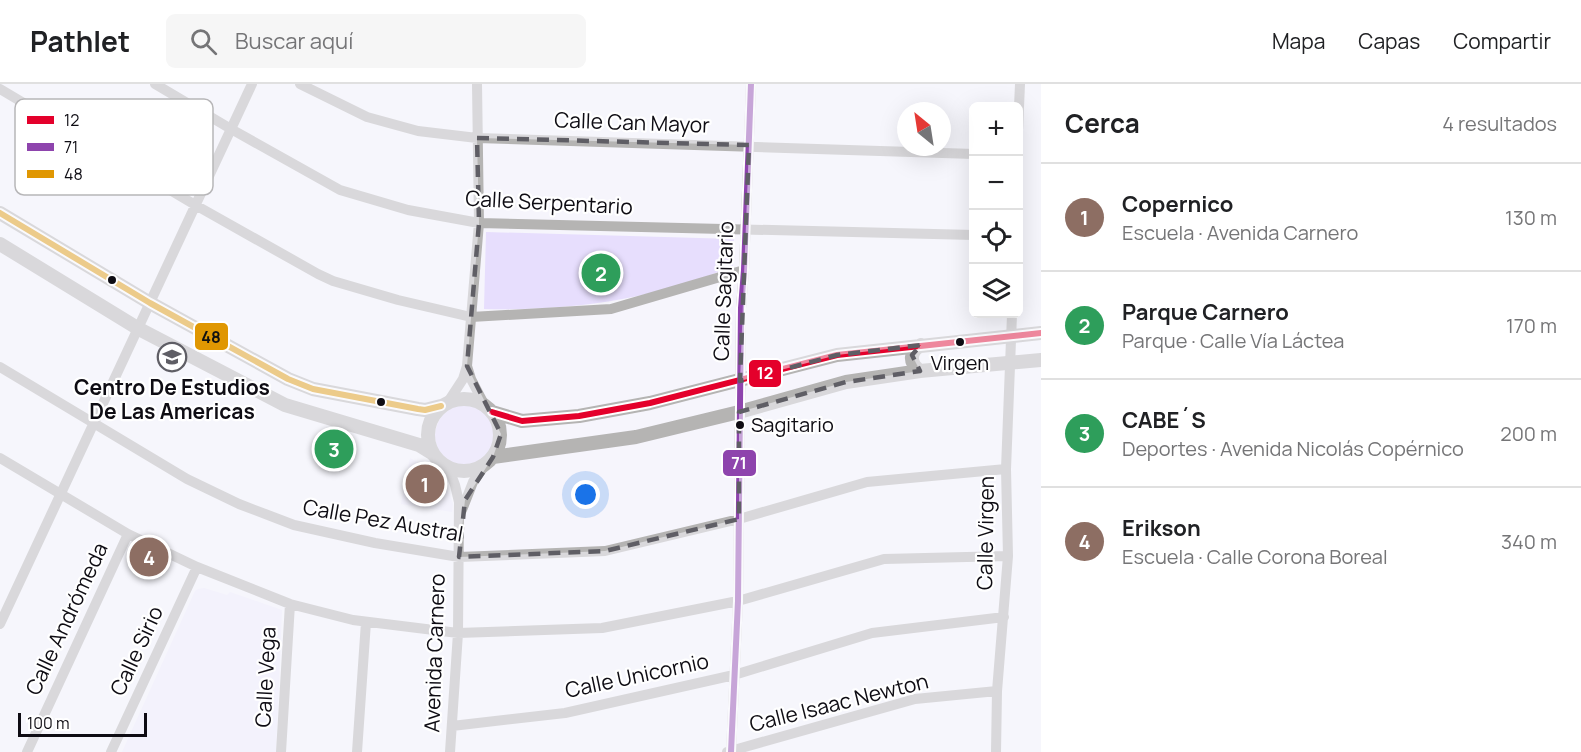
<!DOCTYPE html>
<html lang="es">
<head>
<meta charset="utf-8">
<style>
  body { margin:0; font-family:Manrope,sans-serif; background:#f6f6f6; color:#202124 }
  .controls { position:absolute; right:18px; top:18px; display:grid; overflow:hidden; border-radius:9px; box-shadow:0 6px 24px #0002 }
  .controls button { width:54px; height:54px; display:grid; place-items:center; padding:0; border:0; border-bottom:2px solid #e0e0e0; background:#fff; color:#202124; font:30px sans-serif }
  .compass { position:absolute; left:897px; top:18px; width:54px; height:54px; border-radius:50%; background:#fff; box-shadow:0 6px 24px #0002; rotate:330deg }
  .scale { position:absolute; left:18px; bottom:15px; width:129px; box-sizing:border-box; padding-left:6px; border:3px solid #0e0c13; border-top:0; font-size:16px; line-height:21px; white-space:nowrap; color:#0e0c13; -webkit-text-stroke:4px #fff; paint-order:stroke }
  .you { position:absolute; left:586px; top:411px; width:21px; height:21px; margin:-15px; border:4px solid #fff; border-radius:50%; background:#1a73e8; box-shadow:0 0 0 9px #1a73e833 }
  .badge { display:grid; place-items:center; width:39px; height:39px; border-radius:50%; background:#0f766e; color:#fff; font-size:20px; font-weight:700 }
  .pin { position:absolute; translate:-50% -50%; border:3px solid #fff; box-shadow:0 2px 6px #0006 }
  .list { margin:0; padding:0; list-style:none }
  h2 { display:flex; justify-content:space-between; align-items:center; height:78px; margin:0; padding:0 24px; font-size:26px }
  h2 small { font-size:20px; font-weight:400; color:#757577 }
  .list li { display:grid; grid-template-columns:39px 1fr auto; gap:18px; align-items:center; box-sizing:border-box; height:108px; padding:0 24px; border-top:2px solid #e0e0e0 }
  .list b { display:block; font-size:22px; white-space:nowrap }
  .list p { margin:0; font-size:20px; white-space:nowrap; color:#757577 }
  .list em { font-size:20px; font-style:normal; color:#757577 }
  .icon { flex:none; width:33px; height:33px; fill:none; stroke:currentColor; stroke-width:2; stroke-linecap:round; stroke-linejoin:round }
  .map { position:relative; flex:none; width:1041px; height:668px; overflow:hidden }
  header { display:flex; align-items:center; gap:36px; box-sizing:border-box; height:84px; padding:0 30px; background:#fff; border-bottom:2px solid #e0e0e0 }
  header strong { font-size:28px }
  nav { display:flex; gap:33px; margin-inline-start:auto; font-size:21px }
  .search { width:420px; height:54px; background:#f6f6f6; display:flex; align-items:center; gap:15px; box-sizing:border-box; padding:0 21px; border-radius:9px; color:#757577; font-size:22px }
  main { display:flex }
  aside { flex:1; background:#fff }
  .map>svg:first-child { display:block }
  .education { fill:#efedfd }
  .green { fill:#e7defd }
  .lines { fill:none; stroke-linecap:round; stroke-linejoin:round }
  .minor { stroke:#b5b4b3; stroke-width:10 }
  .secondary { stroke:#b5b4b3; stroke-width:14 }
  .bus-1-casing { stroke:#fff; stroke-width:10 }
  .bus-2-casing { stroke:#fff; stroke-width:10 }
  .bus-3-casing { stroke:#fff; stroke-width:10 }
  .bus-1 { stroke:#e4002b; stroke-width:6 }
  .bus-2 { stroke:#8e44ad; stroke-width:6 }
  .bus-3 { stroke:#e09702; stroke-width:6 }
  .marked { fill:none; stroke:#5f5e65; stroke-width:4.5; stroke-dasharray:12 8; stroke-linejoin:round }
  .bus-dot { fill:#0e0c13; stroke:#fff; stroke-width:2 }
  .labels { text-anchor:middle; stroke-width:4.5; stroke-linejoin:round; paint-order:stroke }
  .bus-label { font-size:20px; fill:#0e0c13; stroke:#fff }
  .street-label { font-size:21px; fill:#0e0c13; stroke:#fff }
  .poi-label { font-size:21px; font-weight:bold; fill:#0e0c13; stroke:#fff }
  .key { fill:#fff; stroke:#b7b6b8; stroke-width:1.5 }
  .key-label { font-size:16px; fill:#0e0c13 }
  .line-badge { stroke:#fff; stroke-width:2 }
  .badge-label { font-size:16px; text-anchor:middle; font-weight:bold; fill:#fff }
  .pale-badge-label { font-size:16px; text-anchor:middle; font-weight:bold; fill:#111 }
</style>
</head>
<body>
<header>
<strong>Pathlet</strong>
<div class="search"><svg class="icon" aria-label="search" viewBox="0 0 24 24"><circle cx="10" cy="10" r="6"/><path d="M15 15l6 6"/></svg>Buscar aquí</div>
<nav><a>Mapa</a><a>Capas</a><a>Compartir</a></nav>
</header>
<main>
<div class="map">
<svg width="1041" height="668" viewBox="0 0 1041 668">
  <rect width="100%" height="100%" fill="#f6f5fc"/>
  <!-- education -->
  <path class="education" d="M410,374L430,385L442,396L450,411L453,420L452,428L401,420Z
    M204,504L227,511L230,508L282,526L276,668H122L195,507L198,505Z"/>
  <!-- green -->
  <path class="green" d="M486,148L734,155L733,182C653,216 570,227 484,225Z
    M435 352a32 32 0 1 1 64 0a32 32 0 1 1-64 0Z"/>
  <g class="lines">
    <!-- minor -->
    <path class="minor" d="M155,0L231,45L340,106L408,126L479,139L974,151
      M300,0L367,33L418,47L477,54L974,70
      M0,5L197,122L318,190L333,197L398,216L471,233L611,225L744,186
      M1018,46L1020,0
      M467,282L471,295L484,320
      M0,283L187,395L239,420L294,441L375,459L459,473L605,467L739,435L867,398L1006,385
      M448,318L463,295L467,282L479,139L477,0
      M0,374L128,450L197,483L290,520L353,536L458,549L602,544L738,517L884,475L1008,472
      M449,385L455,401L459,418L458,549L450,668
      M462,426L473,398L485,381
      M0,540L252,0
      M452,642L565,629L734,591L872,549L1004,533
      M27,668L128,450
      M111,668L197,483
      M281,668L290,520
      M357,668L366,538
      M727,668L915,615L997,607
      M731,668L738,517L741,224L744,186L751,0
      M996,668L997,607L1008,472L1006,385L1012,230"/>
    <!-- secondary -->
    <path class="secondary" d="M0,129L150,219L288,295L313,305L418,325L425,326L441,322
      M0,160L139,245L285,321L419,361L432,369
      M920,287C909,279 909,268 921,261
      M428 351a36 36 0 1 1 72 0a36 36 0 1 1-72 0Z
      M492,328L522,337L579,332L650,319L837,271L1041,249
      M493,373L636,353L739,328L846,298L920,287L1041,276"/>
    <!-- bus-1 casing -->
    <g class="bus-1-casing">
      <path id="bus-1" d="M492,328L522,337L579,332L650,319L837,271L1041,249"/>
    </g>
    <!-- bus-2 casing -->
    <g class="bus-2-casing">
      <path id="bus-2" d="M731,668L738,517L741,224L744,186L751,0"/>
    </g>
    <!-- bus-3 casing -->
    <g class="bus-3-casing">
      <path id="bus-3" d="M0,129L150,219L288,295L313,305L418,325L425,326L441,322"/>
    </g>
    <!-- bus-1 -->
    <use href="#bus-1" class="bus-1"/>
    <!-- bus-2 -->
    <use href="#bus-2" class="bus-2"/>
    <!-- bus-3 -->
    <use href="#bus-3" class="bus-3"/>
  </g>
  <!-- marked area -->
  <path d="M0 0H1041V668H0ZM477,54L749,61L740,297L837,271L921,261L912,271L920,287L846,298L739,328V435L605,467L459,473L465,416L493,373L501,350L467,282L479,139Z" fill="#f6f5fc" fill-opacity=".55" fill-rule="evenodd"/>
  <path class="marked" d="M477,54L749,61L740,297L837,271L921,261L912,271L920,287L846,298L739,328V435L605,467L459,473L465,416L493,373L501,350L467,282L479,139Z"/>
  <!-- icons -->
  <defs>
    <g id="university-ring" transform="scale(1.5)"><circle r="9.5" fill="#fff" stroke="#5f5e65" stroke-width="1.5"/><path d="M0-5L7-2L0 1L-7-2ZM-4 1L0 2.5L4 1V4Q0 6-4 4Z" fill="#5f5e65"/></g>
  </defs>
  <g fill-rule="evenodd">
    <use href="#university-ring" x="172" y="273"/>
  </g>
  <!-- markers -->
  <g class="bus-dot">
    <circle cx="112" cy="196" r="5"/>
    <circle cx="960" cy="258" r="5"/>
    <circle cx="381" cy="318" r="5"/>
    <circle cx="740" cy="341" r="5"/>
  </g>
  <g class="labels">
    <!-- bus labels -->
    <g class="bus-label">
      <text x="960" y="286">Virgen</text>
      <text x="751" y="348" text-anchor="start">Sagitario</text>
    </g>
    <!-- street labels -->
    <g class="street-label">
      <text transform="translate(632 39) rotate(2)" y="7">Calle Can Mayor</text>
      <text transform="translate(549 119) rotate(3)" y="7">Calle Serpentario</text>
      <text transform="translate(724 207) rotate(-88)" y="7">Calle Sagitario</text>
      <text transform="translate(383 437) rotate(10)" y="7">Calle Pez Austral</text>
      <text transform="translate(986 449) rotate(-89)" y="7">Calle Virgen</text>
      <text transform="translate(67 535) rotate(-65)" y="7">Calle Andrómeda</text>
      <text transform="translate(137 567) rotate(-65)" y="7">Calle Sirio</text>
      <text transform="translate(435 569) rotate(-88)" y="7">Avenida Carnero</text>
      <text transform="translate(637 592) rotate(-12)" y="7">Calle Unicornio</text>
      <text transform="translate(266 593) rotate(-87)" y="7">Calle Vega</text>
      <text transform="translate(839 619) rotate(-14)" y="7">Calle Isaac Newton</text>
    </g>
    <!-- poi labels -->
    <g class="poi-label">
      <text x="172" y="311">Centro De Estudios<tspan x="172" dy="24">De Las Americas</tspan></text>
    </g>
  </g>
  <!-- legend -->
  <rect x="15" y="15" width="198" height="96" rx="9" class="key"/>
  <rect x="27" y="32" width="27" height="8" fill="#e4002b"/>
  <rect x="27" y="59" width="27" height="8" fill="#8e44ad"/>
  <rect x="27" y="86" width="27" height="8" fill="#e09702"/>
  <g class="key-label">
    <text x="64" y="42">12</text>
    <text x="64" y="69">71</text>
    <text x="64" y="96">48</text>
  </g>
  <g class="line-badge">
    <rect x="194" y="238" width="35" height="29" rx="6" fill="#e09702"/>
    <rect x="748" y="275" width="34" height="29" rx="6" fill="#e4002b"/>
    <rect x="722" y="365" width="35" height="28" rx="6" fill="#8e44ad"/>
  </g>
  <g class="badge-label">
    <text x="765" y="295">12</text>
    <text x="739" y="385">71</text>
  </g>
  <g class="pale-badge-label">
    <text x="211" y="259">48</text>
  </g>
</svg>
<div class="controls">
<button>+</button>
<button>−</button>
<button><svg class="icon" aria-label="locate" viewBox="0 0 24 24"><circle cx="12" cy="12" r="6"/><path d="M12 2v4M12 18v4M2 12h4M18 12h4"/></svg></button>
<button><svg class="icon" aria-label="layers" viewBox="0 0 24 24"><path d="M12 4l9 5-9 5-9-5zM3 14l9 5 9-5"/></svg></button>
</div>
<svg class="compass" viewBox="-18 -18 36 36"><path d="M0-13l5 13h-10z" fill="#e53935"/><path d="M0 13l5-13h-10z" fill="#757577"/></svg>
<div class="scale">100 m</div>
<div class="you"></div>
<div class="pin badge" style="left:425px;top:400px;background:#8d6e63">1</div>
<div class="pin badge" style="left:601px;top:189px;background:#2e9e5b">2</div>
<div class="pin badge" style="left:334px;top:365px;background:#2e9e5b">3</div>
<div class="pin badge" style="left:149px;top:473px;background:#8d6e63">4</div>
</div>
<aside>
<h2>Cerca<small>4 resultados</small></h2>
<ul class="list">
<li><span class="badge" style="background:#8d6e63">1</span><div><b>Copernico</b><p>Escuela · Avenida Carnero</p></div><em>130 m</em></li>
<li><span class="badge" style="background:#2e9e5b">2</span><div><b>Parque Carnero</b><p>Parque · Calle Vía Láctea</p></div><em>170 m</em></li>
<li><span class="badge" style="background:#2e9e5b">3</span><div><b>CABE´S</b><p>Deportes · Avenida Nicolás Copérnico</p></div><em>200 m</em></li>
<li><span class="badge" style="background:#8d6e63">4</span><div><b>Erikson</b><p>Escuela · Calle Corona Boreal</p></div><em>340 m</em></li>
</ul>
</aside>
</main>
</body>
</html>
